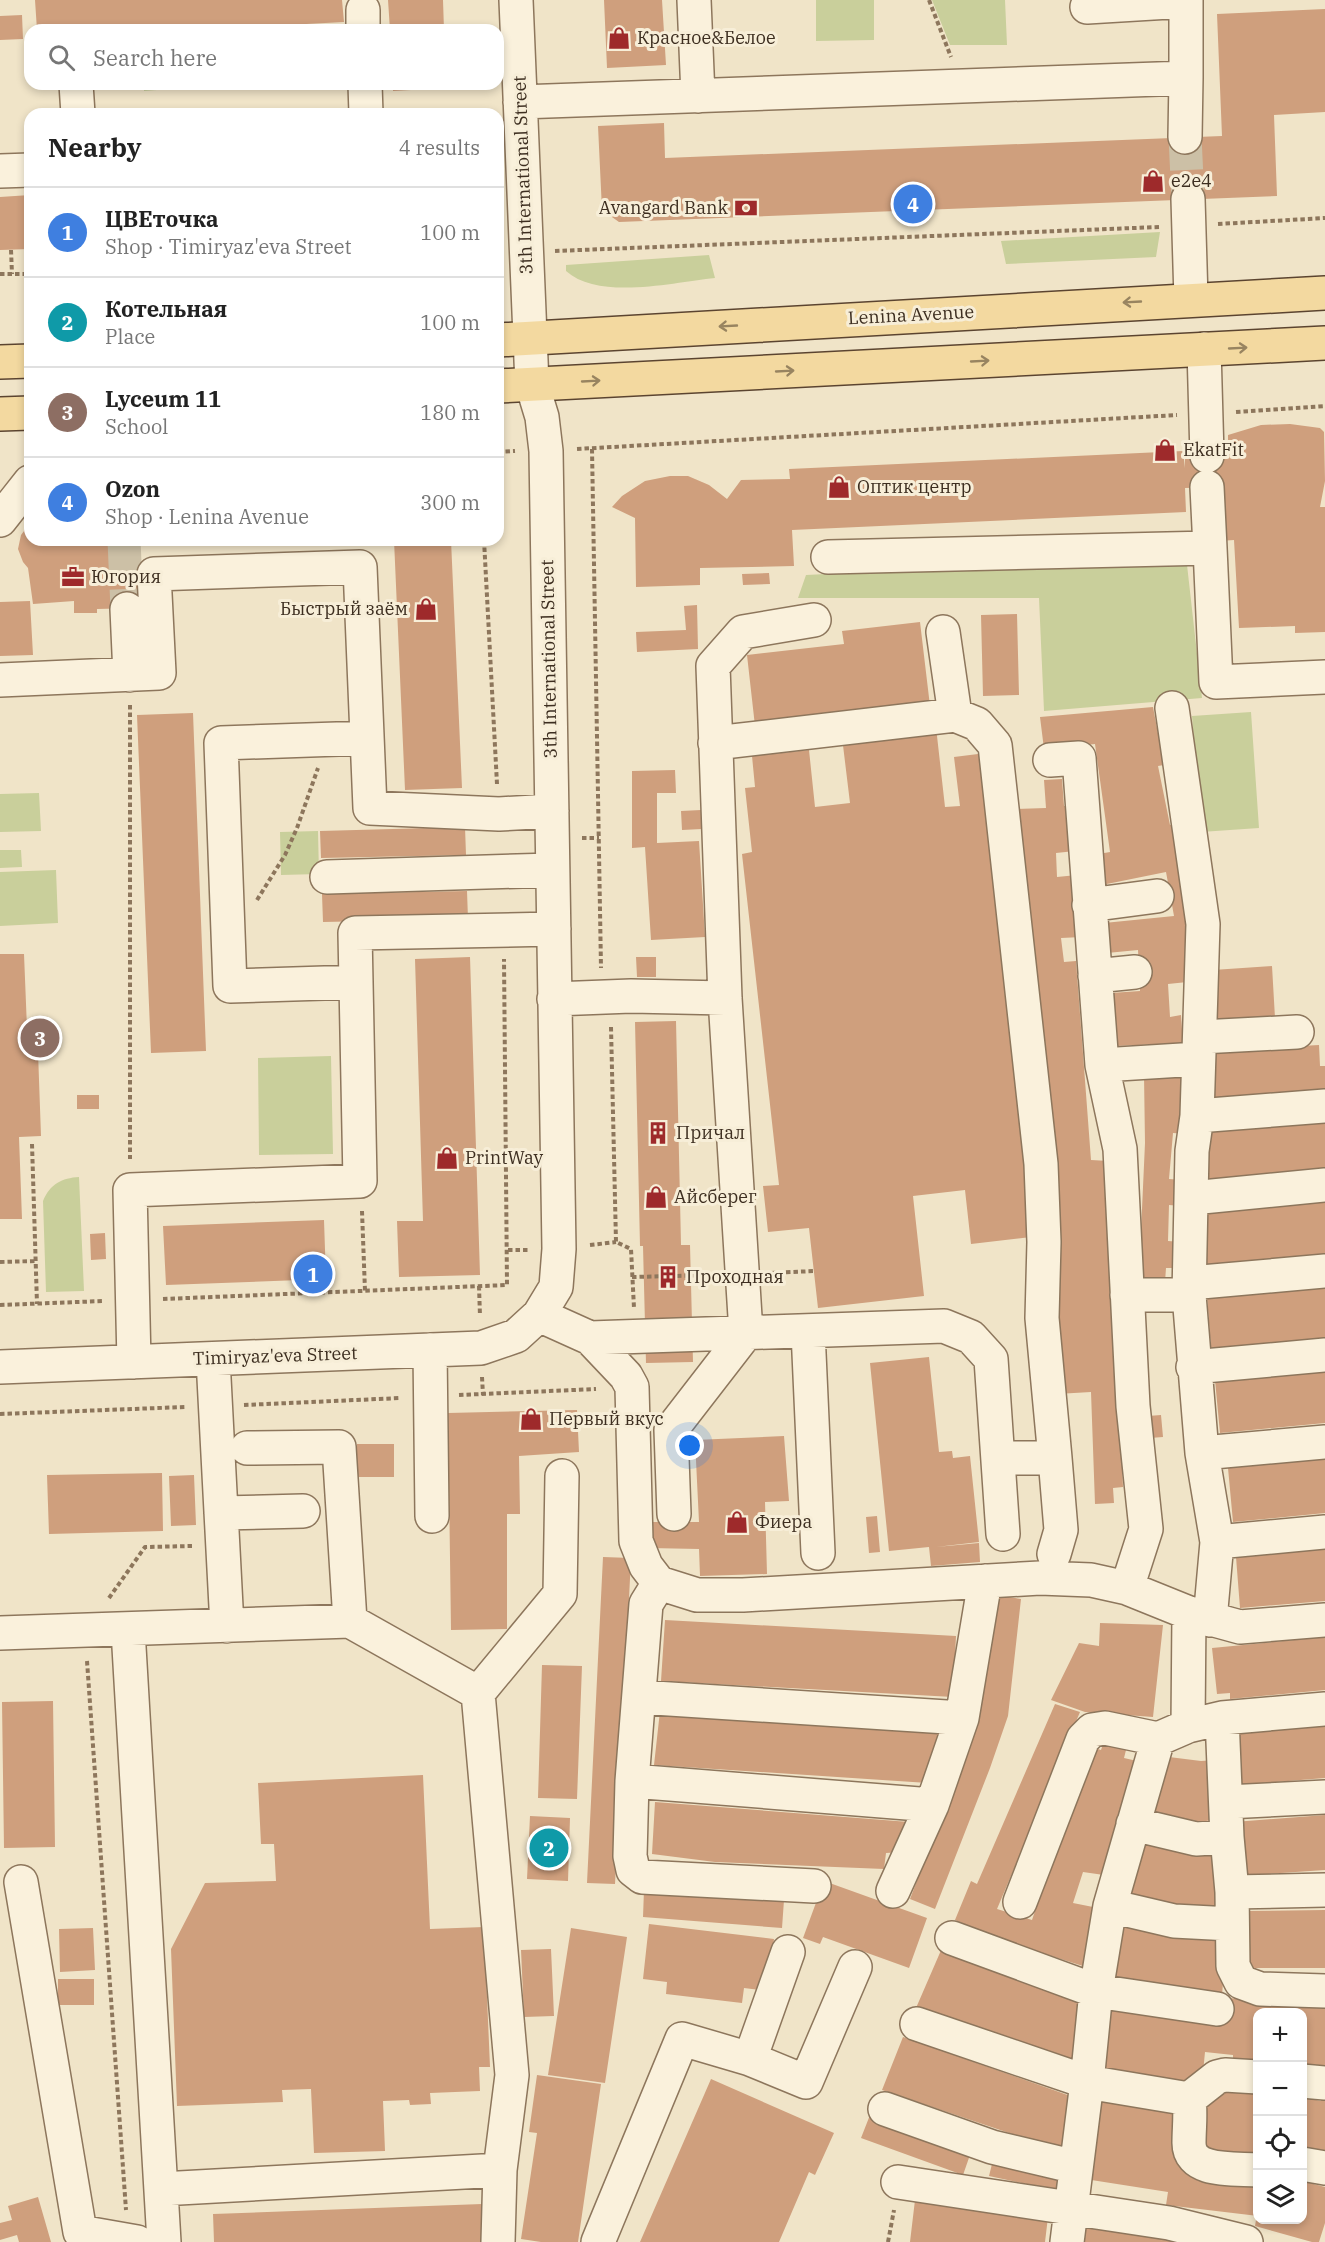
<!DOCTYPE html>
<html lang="en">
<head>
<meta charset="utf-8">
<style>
  body { margin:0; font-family:"IBM Plex Serif",serif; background:#f2f2f2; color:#222 }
  .controls { position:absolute; right:18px; bottom:18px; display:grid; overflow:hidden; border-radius:12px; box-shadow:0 3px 9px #0003 }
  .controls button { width:54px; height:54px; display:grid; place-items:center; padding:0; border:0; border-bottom:2px solid #e0e0e0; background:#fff; color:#222; font:30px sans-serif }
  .you { position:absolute; left:690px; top:1446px; width:21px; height:21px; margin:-15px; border:4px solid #fff; border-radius:50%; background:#1a73e8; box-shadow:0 0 0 9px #1a73e833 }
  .badge { display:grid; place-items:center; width:39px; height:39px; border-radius:50%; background:#ea580c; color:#fff; font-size:20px; font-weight:700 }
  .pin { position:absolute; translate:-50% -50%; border:3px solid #fff; box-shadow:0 2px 6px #0006 }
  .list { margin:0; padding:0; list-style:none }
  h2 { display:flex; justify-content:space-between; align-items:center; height:78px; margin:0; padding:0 24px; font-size:26px }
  h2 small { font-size:20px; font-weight:400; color:#767676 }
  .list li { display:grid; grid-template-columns:39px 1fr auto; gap:18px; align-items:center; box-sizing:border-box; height:90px; padding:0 24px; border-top:2px solid #e0e0e0 }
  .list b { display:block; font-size:22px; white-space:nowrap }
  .list p { margin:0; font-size:20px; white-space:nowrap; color:#767676 }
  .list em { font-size:20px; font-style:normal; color:#767676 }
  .icon { flex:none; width:33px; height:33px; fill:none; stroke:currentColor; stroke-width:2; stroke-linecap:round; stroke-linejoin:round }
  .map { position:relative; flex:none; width:1325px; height:2242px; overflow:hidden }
  .search { position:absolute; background:#fff; box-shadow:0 3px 9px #0003; left:24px; top:24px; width:480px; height:66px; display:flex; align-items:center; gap:15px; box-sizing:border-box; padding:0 21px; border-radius:18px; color:#767676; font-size:22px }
  .panel { position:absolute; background:#fff; box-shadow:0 3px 9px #0003; left:24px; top:108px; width:480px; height:438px; border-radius:18px }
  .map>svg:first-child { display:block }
  .green { fill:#c9cf9b }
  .building { fill:#cf9f7d }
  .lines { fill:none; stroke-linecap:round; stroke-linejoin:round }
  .minor-tunnel { stroke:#ccc0a6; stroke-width:33; stroke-dasharray:33 16; stroke-linecap:butt }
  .minor-casing { stroke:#8d765c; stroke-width:36 }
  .major-casing { stroke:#5b4430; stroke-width:36 }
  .path { stroke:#8d765c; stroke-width:4; stroke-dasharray:4.5 3; stroke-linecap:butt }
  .minor { stroke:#faf1dc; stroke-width:33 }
  .major { stroke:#f3d9a0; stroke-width:33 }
  .oneway { stroke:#988460 }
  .labels { text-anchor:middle; stroke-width:6; stroke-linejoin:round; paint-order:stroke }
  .poi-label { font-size:18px; fill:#3d2e20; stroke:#f7eed8; text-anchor:start }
  .street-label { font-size:18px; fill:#3d2e20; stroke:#f7eed8 }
</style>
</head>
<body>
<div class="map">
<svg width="1325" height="2242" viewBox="0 0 1325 2242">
  <rect width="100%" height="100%" fill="#f0e4c8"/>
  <!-- green -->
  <path class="green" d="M816,0H874V40L816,41Z
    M932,0H1005L1007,45H950Z
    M144,84H234L144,91Z
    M1160,232L1156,257L1006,264L1001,241Z
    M709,255L715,278C675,282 599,301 566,271V265Z
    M1186,556L1202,698L1044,711L1039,598H798L806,575Z
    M1251,712L1259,828L1201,832L1192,716Z
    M39,793L41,831L0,832V794Z
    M318,831L319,874L281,875L280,832Z
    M0,850H21L22,867L0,868Z
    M56,870L58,923L0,926V872Z
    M331,1056L333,1154L259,1155L258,1058Z
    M79,1177L84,1291L46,1292L43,1201C50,1184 62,1178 79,1177Z"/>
  <!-- building -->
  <path class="building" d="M35,0H342L344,22L196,30H37Z
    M388,0H443L444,30H390Z
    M604,0H662L666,65L607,68Z
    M1325,9V112L1274,115L1277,196L619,222L602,210L598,126L664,123L665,158L1222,136L1217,14Z
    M22,15L23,39L0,40V16Z
    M393,84H447V88L393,91Z
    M30,195V249L0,250V197Z
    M1290,424L1320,428L1324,432L1325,481L1320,507H1325V632L1295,633V626L1239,628L1234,540L1219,541L1218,487L1185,488L1186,512L792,530L794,566L700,568V585L636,587L635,518L612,507L622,496L645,481L670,476H688L709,485L727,499L741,480L790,479L789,469L1183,451L1185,468V456L1228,455V435L1261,425Z
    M30,523V540H158V542L135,543L138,608L97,609V613H74V601L33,604L28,568L23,562L18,549L21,535Z
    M394,540H451L462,788L405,790Z
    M769,573L770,584L743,585L742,574Z
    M30,601L33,655L0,656V602Z
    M697,605L698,649L637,652L636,632L686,630L684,606Z
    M1017,614L1019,695L983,696L981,615Z
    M920,622L930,706L755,726L747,655L844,644L842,631Z
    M1153,707L1164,765L1158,766L1170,825L1180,823L1197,981L1168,984L1170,1017L1181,1015L1183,1043L1115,1046L1111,993L1140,991L1138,950L1107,953L1104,923L1174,916L1166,872L1097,886L1093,855L1110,852L1095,744L1044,749L1040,717Z
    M193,713L206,1051L151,1053L137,715Z
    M936,727L945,807L960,806L954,757L986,753L1040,1236L971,1244L965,1190L913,1196L924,1296L818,1308L809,1228L768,1232L763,1186L779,1185L742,854L752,852L745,788L755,787L752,756L809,750L815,807L850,803L842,737Z
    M675,770L676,793H657V843L699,841L705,937L651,940L645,847L632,848V771Z
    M1062,779L1064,806H1072L1075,851L1056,853L1057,877L1077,875L1082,937L1061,938L1064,962L1076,961L1091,1160L1109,1161L1123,1487L1113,1488L1114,1503L1095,1504L1091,1392L1057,1394L1059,1322L1052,1199L1013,809L1046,808L1044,780Z
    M701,810L702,829L682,830L681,811Z
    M465,827L466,855L321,858L320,831Z
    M467,891L468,919L323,922L322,894Z
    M0,954H24L28,1053L38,1052L41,1136L19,1137L22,1219H0Z
    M470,957L480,1275L399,1277L397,1221H423L415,959Z
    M636,957H656V977H637Z
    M1272,966L1275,1018L1216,1023L1213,970Z
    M676,1021L681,1245H690L693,1362L646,1363L643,1246H640L635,1022Z
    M1319,1045L1320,1066H1325V1096L1210,1102V1051Z
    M1192,1074L1187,1134L1173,1133L1169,1179L1183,1180L1181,1206L1169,1205L1168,1241L1181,1242L1180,1268H1166L1165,1282L1142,1280L1143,1253H1140L1145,1143L1144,1075Z
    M77,1095H99V1109H77Z
    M1325,1116V1171L1204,1182L1200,1129Z
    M1325,1202V1254L1205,1265L1200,1213Z
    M324,1220L326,1279L166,1285L163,1226Z
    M105,1233L106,1259L91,1260L90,1234Z
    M1325,1287V1339L1211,1349L1207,1296Z
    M929,1357L939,1452L952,1451L953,1458L970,1456L979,1542L936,1547L979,1543L980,1562L931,1566L929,1547L889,1551L870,1363Z
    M1325,1370V1423L1220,1433L1215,1380Z
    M577,1410L579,1452L519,1456L520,1514H507V1629L451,1630L448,1413Z
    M1161,1415L1163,1437L1150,1438L1148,1416Z
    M784,1436L789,1501L765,1502L767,1574L700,1576L699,1549L649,1548L648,1522H699L695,1440Z
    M357,1444H394V1477H357Z
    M1325,1459V1513L1233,1522L1228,1468Z
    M162,1473L163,1531L49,1534L47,1475Z
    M194,1475L196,1525L171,1526L169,1476Z
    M877,1516L880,1552L869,1553L866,1517Z
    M1325,1549V1601L1240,1608L1236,1557Z
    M603,1557L631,1558L615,1884L587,1883Z
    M997,1595L1021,1599L1008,1716L990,1768L935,1909L910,1899L964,1759Z
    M665,1620L956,1636L953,1697L661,1681Z
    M1100,1623L1163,1625L1153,1717L1085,1712L1051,1700L1079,1643L1099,1646Z
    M1325,1637V1690L1230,1699V1693L1217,1694L1212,1648Z
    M542,1665L582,1666L577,1799L538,1798Z
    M53,1701L55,1847L4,1848L2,1702Z
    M1055,1704L1080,1712L997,1909L1032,1920L1079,1780L1095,1748L1101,1750L1105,1738L1127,1746L1124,1758L1137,1761L1117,1822L1104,1875L1083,1872L1073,1903L1098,1908L1086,1967L998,1939L955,1920L971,1881L977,1884Z
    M660,1711L943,1731L939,1756L931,1757L928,1783L654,1765Z
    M1325,1724V1778L1238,1785L1234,1731Z
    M1161,1756L1201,1761L1216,1760L1217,1819L1195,1823L1149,1816Z
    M423,1775L430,1929L484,1927L490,2067H479L480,2091L430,2093L431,2104L410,2105L409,2100L383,2101L385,2151L314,2153L311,2089L282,2090L283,2102L177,2106L171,1949L205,1883L276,1881L274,1844H261L258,1783Z
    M655,1802L909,1822L904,1852L886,1853L884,1869L715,1862L652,1854Z
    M1325,1815V1870L1238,1876L1234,1822Z
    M530,1816L570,1818L568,1881L527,1879Z
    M1143,1839L1220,1855L1223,1906L1206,1910L1130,1896Z
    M824,1881L927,1918L909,1968L823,1937L820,1944L803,1938Z
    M644,1890L784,1900L782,1928L643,1917Z
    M1325,1910V1968H1240L1241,1911Z
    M649,1924L774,1939L768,1991L744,1988L742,2003L666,1994L667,1982L643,1979Z
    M1114,1924L1226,1941L1222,1996L1106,1977Z
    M93,1928L95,1970L60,1972L59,1929Z
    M571,1928L627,1937L605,2083L548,2075Z
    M942,1948L1088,1999L1074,2062L916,2008Z
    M551,1949L554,2016L524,2017L521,1950Z
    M58,1979H94V2005H58Z
    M1226,1998L1317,2003L1325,2006V2069L1302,2067V2012H1258V2063L1233,2061V2055L1205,2052L1202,2083L1100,2070L1103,2008Z
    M903,2037L1076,2098L1065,2152L882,2090Z
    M537,2075L601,2084L578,2242H541L521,2239L537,2133L529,2132Z
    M711,2079L834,2133L815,2175L809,2172L779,2242H640Z
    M1208,2086L1258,2094V2157L1197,2149Z
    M1322,2095L1325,2096V2153H1302V2097L1321,2101Z
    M1099,2101L1183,2115L1178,2148L1258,2185V2216L1166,2205L1168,2192L1085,2179Z
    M870,2115L971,2152L963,2175L861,2138Z
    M993,2160L1062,2176L1059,2191L989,2176Z
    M1302,2181L1325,2187V2223L1319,2242H1312L1255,2226L1256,2220H1302Z
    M38,2197L51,2242H19L17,2235L0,2240V2223L12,2220L8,2206Z
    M915,2200L1048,2217L1045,2242H910Z
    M482,2204L484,2242H214L213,2214Z
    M1082,2220L1196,2242H1078Z"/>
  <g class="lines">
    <!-- minor-tunnel -->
    <path class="minor-tunnel" d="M1185,137L1188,199
      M124,540L127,609"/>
    <!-- minor casing -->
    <g class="minor-casing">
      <path id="minor" d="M694,0L698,96
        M1087,7L1186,1
        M363,10V30
        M76,84L78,114
        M365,84L366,114
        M520,102L1186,78V0
        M1185,137L1186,78
        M0,171L30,170
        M1188,199L1191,299
        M1204,349L1207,456
        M1207,487L1210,548
        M0,520L30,482
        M828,557L1210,548L1216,682L1325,677
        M127,609L130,675
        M943,632L955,715
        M0,680L159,673L154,574L360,567L370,808L499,814L552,811
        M1172,708L1203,924L1197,1116L1192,1151L1189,1295L1202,1453L1217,1542L1210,1620
        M715,743L955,715L977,724L995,745L1041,1164L1044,1242L1042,1318L1055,1458H998
        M1050,760L1079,758L1102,1065L1120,1149L1133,1406L1146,1529L1127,1588
        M327,877L552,870
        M1089,905L1157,896
        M1095,976L1135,972
        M356,982L230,986L221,743L367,738
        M554,999L631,996L725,998
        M1201,1037L1297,1032
        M1102,1065L1198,1059
        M1197,1116L1325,1106
        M1192,1198L1325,1185
        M1190,1283L1325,1271
        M1127,1295H1189
        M539,1315L590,1338L944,1326L971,1337L991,1359L1003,1534
        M808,1331L818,1553
        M590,1338L626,1376L632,1387L636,1541L646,1566L659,1583L646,1604L632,1781L630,1856L633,1870L642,1877L814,1886
        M430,1350L432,1516
        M213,1359L227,1626
        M134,1362L130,1190L360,1181L355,933L554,929
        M0,1367L481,1348L516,1336L539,1315L556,1287L559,1249L546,451L542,417L532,384L516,0
        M1193,1367L1325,1355
        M247,1448L339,1447L350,1621
        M1202,1453L1325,1442
        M221,1513L303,1511
        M674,1514L671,1430L746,1333L725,998L713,666L743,632L814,620
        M1217,1542L1325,1532
        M1054,1554L1061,1530L1055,1458
        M659,1583L697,1595H743L1040,1578L1091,1580L1127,1588L1189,1613L1240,1627L1325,1620
        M128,1630L164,2242
        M0,1633L350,1621L478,1693L512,2075L500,2170L498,2242
        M478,1693L560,1594L562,1476
        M639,1697L962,1718
        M1222,1718L1227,1837L1232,1892L1233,1966L1241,1982L1260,1989L1325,1991
        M1188,1726L1189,1613
        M632,1781L932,1805
        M1227,1802L1325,1797
        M1133,1824L1196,1839L1227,1837
        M21,1882L80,2232L137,2242
        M893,1891L932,1805L962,1718L985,1581
        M1232,1892L1325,1890
        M1020,1902L1083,1739L1092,1730L1105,1728L1158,1739L1188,1726L1222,1718L1325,1709
        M1110,1906L1174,1921L1231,1924
        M952,1938L1096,1991L1217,2009
        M917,2024L1087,2082L1189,2099C1191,2114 1189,2128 1189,2143C1189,2174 1236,2168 1258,2170
        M750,2059L788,1952
        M1302,2081L1325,2083
        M1189,2099L1217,2077L1225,2075L1258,2077
        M885,2109L992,2147L1076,2167
        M1302,2164L1325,2168
        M898,2182L1169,2223L1246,2242
        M161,2189L500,2170
        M598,2242L682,2039L750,2059L806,2082L855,1967
        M1067,2242L1087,2082L1096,1991L1110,1906L1158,1739"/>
    </g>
    <!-- major casing -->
    <g class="major-casing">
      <path id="major" d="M498,340L1325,293
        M0,362L30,361
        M498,386L1325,343
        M0,414L30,413"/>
    </g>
    <!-- path -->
    <path class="path" d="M929,0L951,57
      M1218,224L1325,218
      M11,250L12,274
      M555,251L1159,227
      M0,274H30
      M1236,412L1325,406
      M577,449L1177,415
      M592,449L601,968
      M498,452L515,451
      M484,540L497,784
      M130,705V1159
      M582,838H599
      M257,900L285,855L297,828L318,768
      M611,1027L616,1242L631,1249L634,1308
      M32,1144L37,1304
      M362,1211L365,1291
      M590,1245L616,1242
      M508,1250H528
      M0,1262L36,1261
      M771,1273L814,1271
      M632,1277L713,1275
      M479,1286L480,1316
      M163,1299L507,1285L504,959
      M0,1305L104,1301
      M482,1377L483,1395
      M459,1395L596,1389
      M244,1405L401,1398
      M0,1414L185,1407
      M109,1598L145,1547L192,1546
      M87,1661L126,2210
      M888,2242L894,2210"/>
    <!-- minor -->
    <use href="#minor" class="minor"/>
    <!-- major -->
    <use href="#major" class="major"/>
  </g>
  <!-- one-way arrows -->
  <defs><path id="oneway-shaft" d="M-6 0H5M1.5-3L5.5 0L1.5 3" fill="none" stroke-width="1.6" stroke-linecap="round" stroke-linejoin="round" transform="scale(1.5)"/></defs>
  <g class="oneway">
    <use href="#oneway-shaft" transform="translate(1132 302) rotate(177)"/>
    <use href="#oneway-shaft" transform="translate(728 326) rotate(177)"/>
    <use href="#oneway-shaft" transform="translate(1238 348) rotate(-3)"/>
    <use href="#oneway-shaft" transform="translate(980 361) rotate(-3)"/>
    <use href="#oneway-shaft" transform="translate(785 371) rotate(-3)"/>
    <use href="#oneway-shaft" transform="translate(591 381) rotate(-3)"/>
  </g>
  <!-- icons -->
  <defs>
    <g id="shop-bare" transform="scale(1.8)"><path d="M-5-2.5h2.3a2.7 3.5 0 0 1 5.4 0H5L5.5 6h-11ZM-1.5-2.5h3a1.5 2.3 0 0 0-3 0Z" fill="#9e2a2b" stroke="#f7eed8" stroke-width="2.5" paint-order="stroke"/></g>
    <g id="bank-bare" transform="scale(1.8)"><path d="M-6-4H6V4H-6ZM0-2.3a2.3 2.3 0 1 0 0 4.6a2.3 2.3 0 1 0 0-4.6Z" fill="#9e2a2b" stroke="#f7eed8" stroke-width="2.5" paint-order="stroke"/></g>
    <g id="office-bare" transform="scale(1.8)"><path d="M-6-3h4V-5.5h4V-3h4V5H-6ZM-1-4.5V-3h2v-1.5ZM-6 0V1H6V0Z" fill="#9e2a2b" stroke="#f7eed8" stroke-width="2.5" paint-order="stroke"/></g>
    <g id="building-bare" transform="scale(1.8)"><path d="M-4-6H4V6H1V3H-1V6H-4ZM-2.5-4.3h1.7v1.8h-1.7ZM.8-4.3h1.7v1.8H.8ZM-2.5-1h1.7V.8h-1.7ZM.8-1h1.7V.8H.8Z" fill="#9e2a2b" stroke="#f7eed8" stroke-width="2.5" paint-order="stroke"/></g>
  </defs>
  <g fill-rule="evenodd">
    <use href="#shop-bare" x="619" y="38"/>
    <use href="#shop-bare" x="1153" y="181"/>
    <use href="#bank-bare" x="746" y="208"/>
    <use href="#shop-bare" x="1165" y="450"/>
    <use href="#shop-bare" x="839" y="487"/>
    <use href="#office-bare" x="73" y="577"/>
    <use href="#shop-bare" x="426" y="609"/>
    <use href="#building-bare" x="658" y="1133"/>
    <use href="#shop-bare" x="447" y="1158"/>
    <use href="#shop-bare" x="656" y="1197"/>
    <use href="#building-bare" x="668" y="1277"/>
    <use href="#shop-bare" x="531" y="1419"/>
    <use href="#shop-bare" x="737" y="1522"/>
  </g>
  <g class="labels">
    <!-- poi labels -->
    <g class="poi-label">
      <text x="637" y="44">Красное&amp;Белое</text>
      <text x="1171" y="187">е2е4</text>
      <text x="728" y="214" text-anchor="end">Avangard Bank</text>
      <text x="1183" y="456">EkatFit</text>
      <text x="857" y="493">Оптик центр</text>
      <text x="91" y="583">Югория</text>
      <text x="408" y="615" text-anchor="end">Быстрый заём</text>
      <text x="676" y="1139">Причал</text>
      <text x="465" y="1164">PrintWay</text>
      <text x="674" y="1203">Айсберег</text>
      <text x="686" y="1283">Проходная</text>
      <text x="549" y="1425">Первый вкус</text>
      <text x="755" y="1528">Фиера</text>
    </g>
    <!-- street labels -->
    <g class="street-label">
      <text transform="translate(523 175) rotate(-92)" y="6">3th International Street</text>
      <text transform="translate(911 315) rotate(-3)" y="6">Lenina Avenue</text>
      <text transform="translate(549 659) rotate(-91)" y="6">3th International Street</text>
      <text transform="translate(275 1356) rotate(-2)" y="6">Timiryaz'eva Street</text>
    </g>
  </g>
</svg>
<div class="controls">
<button>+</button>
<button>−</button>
<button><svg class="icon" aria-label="locate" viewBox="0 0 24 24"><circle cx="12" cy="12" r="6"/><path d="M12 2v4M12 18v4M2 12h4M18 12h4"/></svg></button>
<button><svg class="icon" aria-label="layers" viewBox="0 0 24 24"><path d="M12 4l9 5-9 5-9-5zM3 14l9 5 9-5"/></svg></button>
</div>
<div class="you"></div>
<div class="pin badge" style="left:313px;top:1274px;background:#3f7fe0">1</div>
<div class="pin badge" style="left:549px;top:1848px;background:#0f9aa8">2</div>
<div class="pin badge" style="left:40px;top:1038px;background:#8d6e63">3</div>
<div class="pin badge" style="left:913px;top:204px;background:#3f7fe0">4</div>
<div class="search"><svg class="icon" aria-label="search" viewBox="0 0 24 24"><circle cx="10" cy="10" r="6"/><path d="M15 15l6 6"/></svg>Search here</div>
<section class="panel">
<h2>Nearby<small>4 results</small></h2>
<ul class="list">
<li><span class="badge" style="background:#3f7fe0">1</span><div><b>ЦВЕточка</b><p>Shop · Timiryaz'eva Street</p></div><em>100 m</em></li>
<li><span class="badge" style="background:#0f9aa8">2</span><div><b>Котельная</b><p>Place</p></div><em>100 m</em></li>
<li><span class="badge" style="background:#8d6e63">3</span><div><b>Lyceum 11</b><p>School</p></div><em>180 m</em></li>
<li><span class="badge" style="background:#3f7fe0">4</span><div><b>Ozon</b><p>Shop · Lenina Avenue</p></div><em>300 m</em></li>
</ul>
</section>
</div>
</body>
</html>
